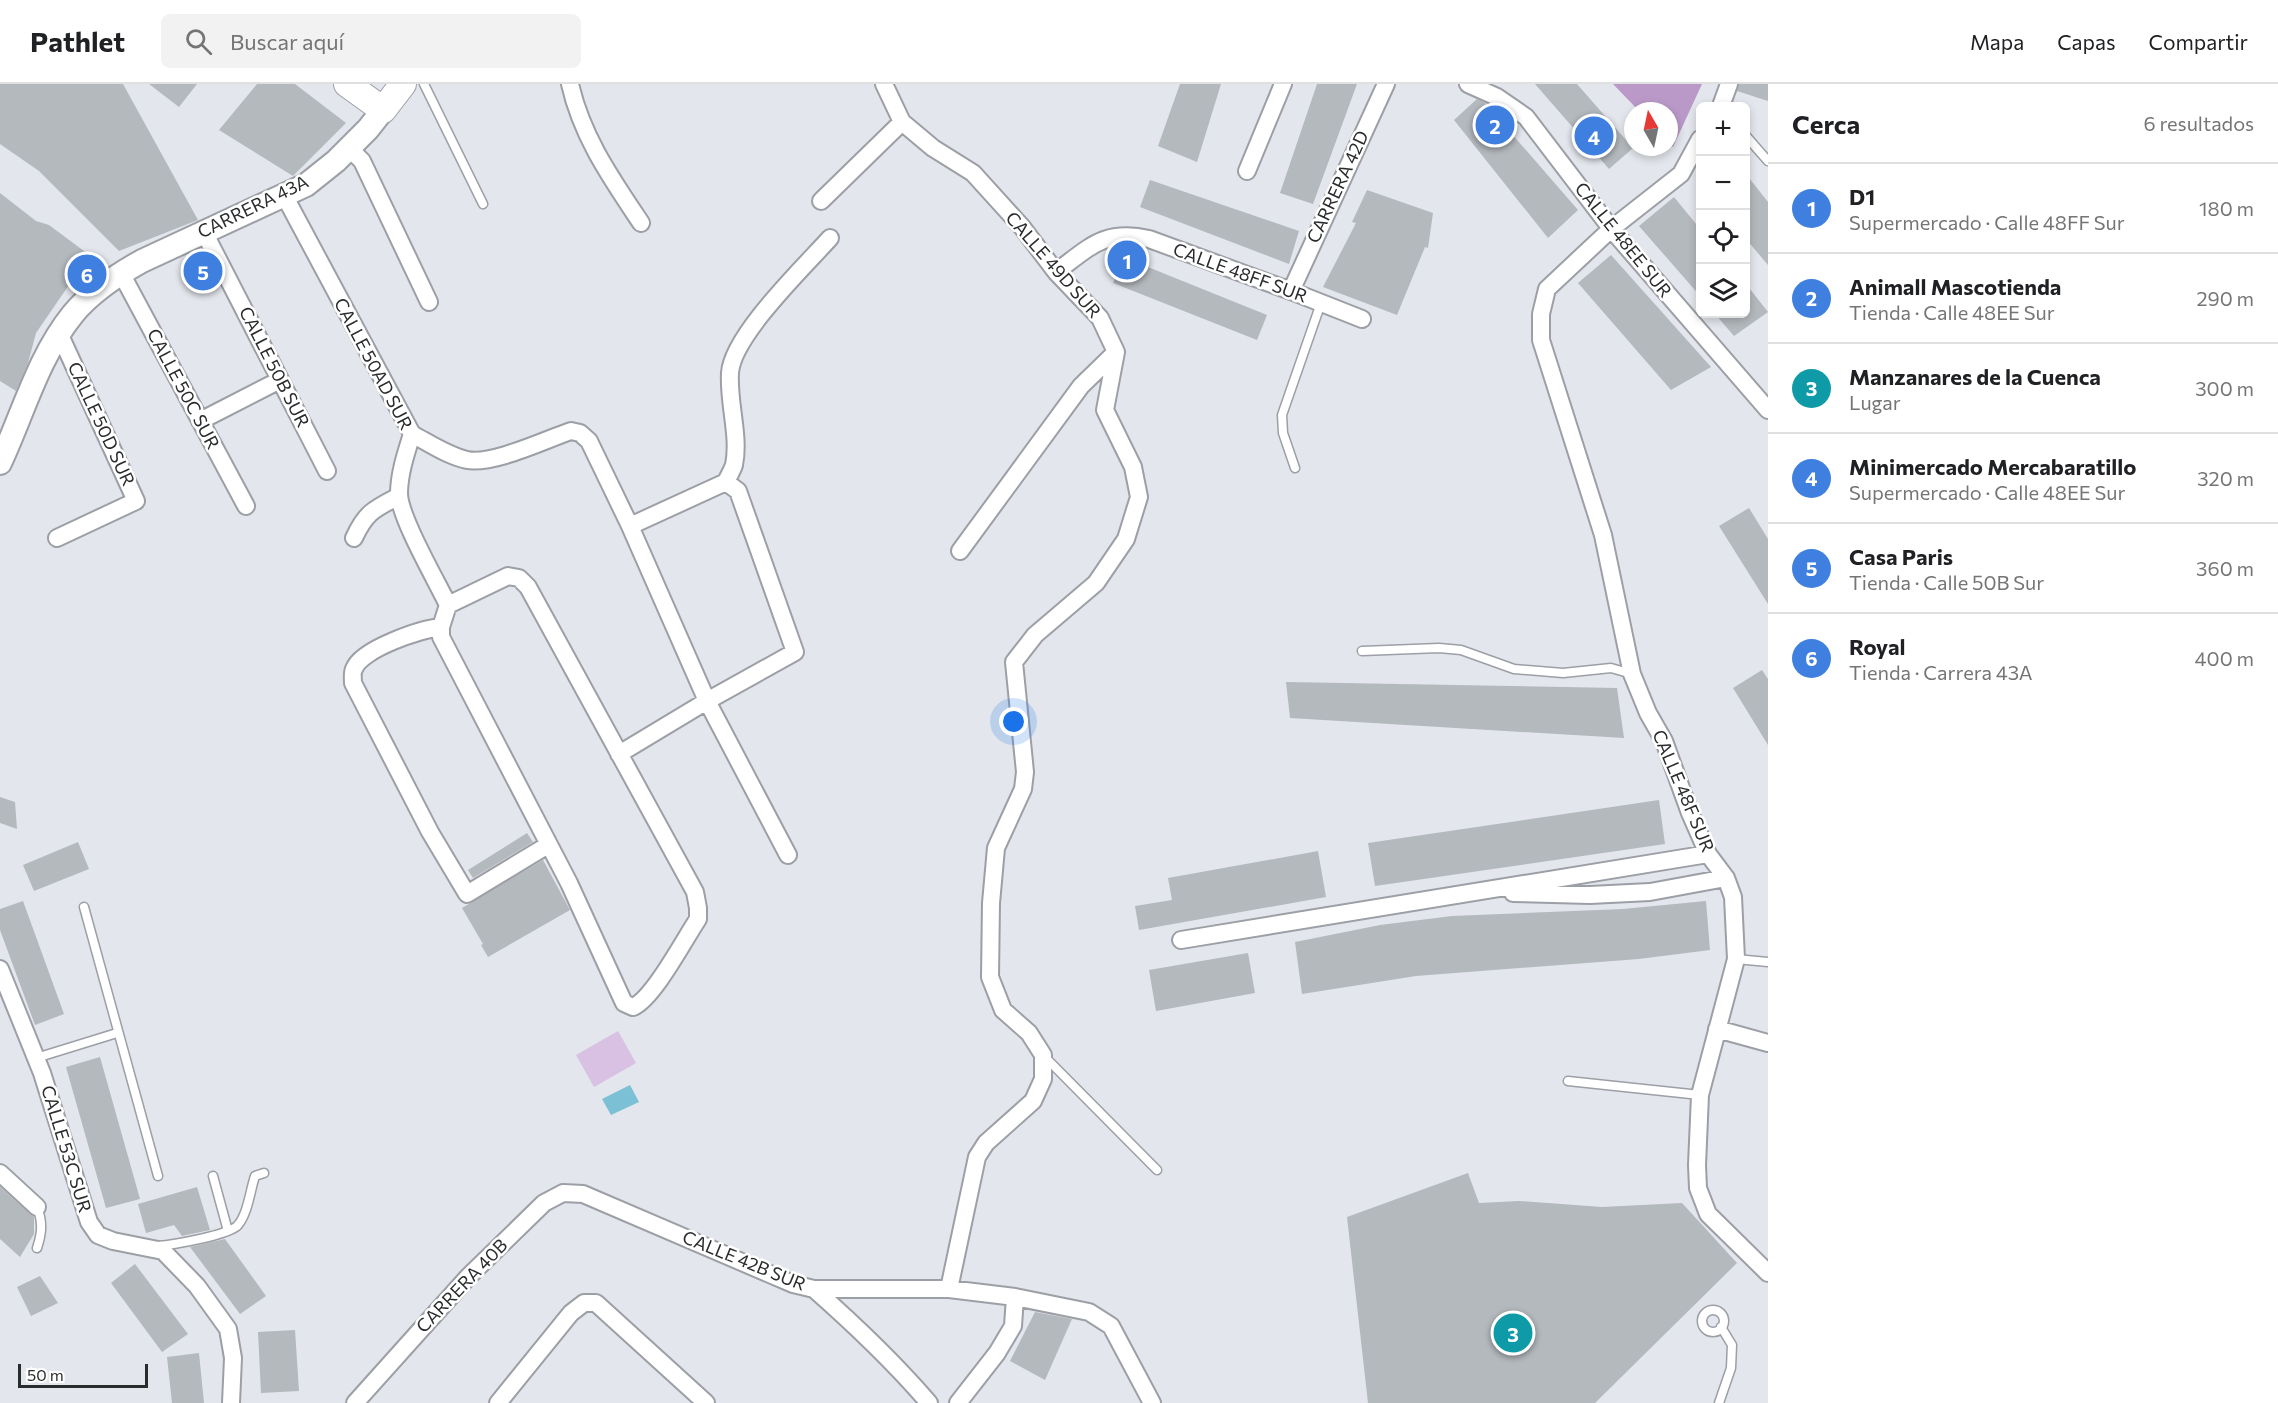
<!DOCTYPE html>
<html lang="es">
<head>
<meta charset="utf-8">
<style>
  body { margin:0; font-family:Commissioner,sans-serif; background:#f2f2f2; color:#202124 }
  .controls { position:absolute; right:18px; top:18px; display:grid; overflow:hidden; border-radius:9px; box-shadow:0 3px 9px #0003 }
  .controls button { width:54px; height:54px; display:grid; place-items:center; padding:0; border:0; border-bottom:2px solid #e0e0e0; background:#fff; color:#202124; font:30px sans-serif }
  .compass { position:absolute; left:1624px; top:18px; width:54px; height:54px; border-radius:50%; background:#fff; box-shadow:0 3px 9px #0003; rotate:351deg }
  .scale { position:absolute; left:18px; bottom:15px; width:130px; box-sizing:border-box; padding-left:6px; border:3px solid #2a2b2d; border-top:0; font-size:16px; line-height:21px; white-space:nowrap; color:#2a2b2d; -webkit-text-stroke:4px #fff; paint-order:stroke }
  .you { position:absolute; left:1014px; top:638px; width:21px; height:21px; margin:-15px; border:4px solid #fff; border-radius:50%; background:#1a73e8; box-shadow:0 0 0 9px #1a73e833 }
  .badge { display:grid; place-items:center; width:39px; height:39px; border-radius:50%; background:#2b8434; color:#fff; font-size:20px; font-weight:700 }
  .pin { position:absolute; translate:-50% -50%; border:3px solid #fff; box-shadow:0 2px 6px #0006 }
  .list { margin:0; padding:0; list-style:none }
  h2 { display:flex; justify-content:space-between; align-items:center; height:78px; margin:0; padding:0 24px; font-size:26px }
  h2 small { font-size:20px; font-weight:400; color:#757577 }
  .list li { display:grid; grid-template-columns:39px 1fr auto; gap:18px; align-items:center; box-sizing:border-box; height:90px; padding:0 24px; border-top:2px solid #e0e0e0 }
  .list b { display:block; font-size:22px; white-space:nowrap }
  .list p { margin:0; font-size:20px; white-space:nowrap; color:#757577 }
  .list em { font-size:20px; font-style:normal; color:#757577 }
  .icon { flex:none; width:33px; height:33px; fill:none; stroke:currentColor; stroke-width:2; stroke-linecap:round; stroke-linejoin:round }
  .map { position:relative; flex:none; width:1768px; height:1319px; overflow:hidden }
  header { display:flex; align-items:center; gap:36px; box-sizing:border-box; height:84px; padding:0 30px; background:#fff; border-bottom:2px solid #e0e0e0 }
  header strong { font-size:28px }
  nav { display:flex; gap:33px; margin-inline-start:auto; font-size:21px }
  .search { width:420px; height:54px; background:#f2f2f2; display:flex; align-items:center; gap:15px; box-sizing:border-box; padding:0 21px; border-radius:9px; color:#757577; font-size:22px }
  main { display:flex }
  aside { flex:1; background:#fff }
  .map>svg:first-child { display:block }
  .green { fill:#d8c1e2 }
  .forest { fill:#ba99c8 }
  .water { fill:#7bc0d4 }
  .building { fill:#b4b9be }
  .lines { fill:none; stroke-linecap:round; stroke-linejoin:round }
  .lane-casing { stroke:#9c9fa5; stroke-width:11 }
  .street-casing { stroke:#9c9fa5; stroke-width:20 }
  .secondary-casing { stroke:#9c9fa5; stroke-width:26 }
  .primary-casing { stroke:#9c9fa5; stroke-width:28 }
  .lane { stroke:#fff; stroke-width:8 }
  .street { stroke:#fff; stroke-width:16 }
  .secondary { stroke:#fff; stroke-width:22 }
  .primary { stroke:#fff; stroke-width:26 }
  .labels { text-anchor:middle; stroke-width:5; stroke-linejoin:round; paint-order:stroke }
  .street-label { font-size:18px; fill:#2a2b2d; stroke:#fff }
</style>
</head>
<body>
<header>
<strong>Pathlet</strong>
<div class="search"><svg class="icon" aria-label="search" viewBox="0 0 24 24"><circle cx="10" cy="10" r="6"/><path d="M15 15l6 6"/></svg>Buscar aquí</div>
<nav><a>Mapa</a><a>Capas</a><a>Compartir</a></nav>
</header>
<main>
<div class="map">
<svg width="1768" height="1319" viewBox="0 0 1768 1319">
  <rect width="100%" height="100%" fill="#e3e6ec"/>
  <!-- green -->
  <path class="green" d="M618,947L636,979L594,1003L576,971Z"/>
  <!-- forest -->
  <path class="forest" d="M1613,0H1702L1673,63L1669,59V27H1639Z"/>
  <!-- water -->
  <path class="water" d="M630,1001L639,1018L611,1031L602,1015Z"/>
  <!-- building -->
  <path class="building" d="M0,0H123L198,136L119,167L39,87L0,60Z
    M149,0H197L179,23Z
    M257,0H295L346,39L293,92L219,46Z
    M1180,0H1221L1197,78L1158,62Z
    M1317,0H1357L1313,120L1280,109Z
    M1535,0H1577L1633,64L1609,85Z
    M1739,0H1768V17L1737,7Z
    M1477,15L1485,19L1578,126L1548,154L1454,36Z
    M1746,90L1768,118V181L1746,155Z
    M1150,96L1299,147L1289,180L1140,123Z
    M1367,106L1433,129L1428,164L1425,163L1397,231L1323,203L1356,139L1352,138Z
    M0,109L36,137L49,141L88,170L82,182L36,249L28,279L16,307L0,297Z
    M1674,113L1701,146V213L1639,142Z
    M1611,171L1711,283L1671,306L1578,199Z
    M1123,173L1267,231L1257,256L1113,199Z
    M1746,200L1768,228L1734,252L1715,230H1746Z
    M1749,424L1768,455V520L1719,442Z
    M1762,586L1768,595V661L1733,604Z
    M1286,598L1617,604L1624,654L1290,634Z
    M0,713L15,718L17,745L0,739Z
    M1659,716L1665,760L1375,802L1368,759Z
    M527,749L533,758L473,794L468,786Z
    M78,758L89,785L34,807L23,781Z
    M1318,767L1326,813L1139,846L1135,822L1172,816L1168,794Z
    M543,776L570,826L488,873L481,861L483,860L462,824Z
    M23,817L64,930L35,941L0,846V825Z
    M1706,817L1710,866L1639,875L1416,892L1302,910L1295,858L1380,841L1452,832L1623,825Z
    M1248,869L1255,909L1156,927L1149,886Z
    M100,973L140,1115L106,1124L66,983Z
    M1468,1089L1479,1119L1519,1117L1602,1123L1682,1119L1737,1179L1595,1319H1368L1347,1133Z
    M0,1103L34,1133V1150L20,1173L0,1155Z
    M197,1103L210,1146L182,1152L174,1141L146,1149L138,1120Z
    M225,1155L266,1212L240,1230L190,1163Z
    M135,1180L188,1250L162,1268L111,1199Z
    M40,1192L58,1219L31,1232L17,1203Z
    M1035,1228L1072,1235L1045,1296L1010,1277Z
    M295,1246L299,1307L261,1309L258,1248Z
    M199,1269L204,1319H172L167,1273Z"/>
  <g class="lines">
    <!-- lane casing -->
    <g class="lane-casing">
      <path id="lane" d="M424,0L483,120
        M1746,52L1768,77
        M1295,384L1283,349L1282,331L1321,219
        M1362,567L1439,564L1461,566L1514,585L1563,589L1611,584L1632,590
        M84,823L158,1092
        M1736,875L1768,878
        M1044,972L1157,1086
        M36,974L117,949
        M1568,997L1700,1011
        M213,1092L228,1147
        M37,1123C43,1138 42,1149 37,1164
        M157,1162C172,1161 230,1151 238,1141C248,1129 250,1107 255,1092L264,1089
        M1702 1237a11 11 0 1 1 22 0a11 11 0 1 1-22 0Z
        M1719,1319L1731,1284L1732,1261L1721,1243"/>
    </g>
    <!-- street casing -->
    <g class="street-casing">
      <path id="street" d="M570,0C582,53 611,94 641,139
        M884,0L902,38L933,64L973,89L1022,143L1056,188L1100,234L1116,268L1105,326L1133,383L1139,413L1126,455L1096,499L1035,551L1014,578L1025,688L1023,705L996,764L991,819L990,893L1003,926L1029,949L1043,971V995L1033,1017L986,1059L977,1073L949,1205
        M1468,0L1497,13L1526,33L1613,147L1768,326
        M1721,22L1729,0
        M1700,55L1681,90L1611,145L1547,205L1541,230V256L1603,451L1632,590L1648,629L1664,657L1690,729L1708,770L1726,794L1733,813L1736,875L1700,1011L1697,1081L1698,1104L1708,1130L1768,1189
        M349,64L362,77L429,218
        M1247,87L1283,0
        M284,111L412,350C406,369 399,390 399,410C400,434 436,496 448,521
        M821,117L902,38
        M204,148L327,387
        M1056,188C1090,163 1104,145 1149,155L1291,207L1362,235
        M121,189L246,422
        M1291,207L1386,0
        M200,337L280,296
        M412,350C429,359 448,372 467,376C493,381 544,356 571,347L580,349L589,357L630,442L707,617L788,771
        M630,442L726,398C728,393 732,387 734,381C740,352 728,319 730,289C732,252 804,183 830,154
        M57,454L136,417L59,249
        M354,454C366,428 374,425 399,412
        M960,467L1081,302L1116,268
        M508,492L519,494L528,503L695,808L698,824V835C684,856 653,915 633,923L624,919L569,799L441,553V543L448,521Z
        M441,543C421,545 361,565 354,585C352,588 353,595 353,599L430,748L467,810L548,761
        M619,670L707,617L795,568L738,407L726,398
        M1513,809L1590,811L1650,808L1726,794
        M1181,856L1708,770
        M0,885L42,989L89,1138L98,1151L113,1157L163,1167L197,1202L228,1245L233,1274L231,1319
        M1717,945L1768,959
        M0,1089L37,1123
        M814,1205C856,1242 892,1276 929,1319
        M355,1319L468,1193L544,1119L563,1109L583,1110L793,1200L814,1205H949L1015,1213L1089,1228L1111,1242L1152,1319
        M498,1319L571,1229L584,1219H596L706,1319
        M958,1319L997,1269L1013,1242L1015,1213"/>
    </g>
    <!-- secondary casing -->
    <g class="secondary-casing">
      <path id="secondary" d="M0,379C23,330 38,273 73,230C91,208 117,191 142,177L306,101L336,77L368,45L383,26"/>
    </g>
    <!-- primary casing -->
    <g class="primary-casing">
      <path id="primary" d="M347,0L383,26L403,0"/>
    </g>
    <!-- lane -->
    <use href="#lane" class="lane"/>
    <!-- street -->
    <use href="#street" class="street"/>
    <!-- secondary -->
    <use href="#secondary" class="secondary"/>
    <!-- primary -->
    <use href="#primary" class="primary"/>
  </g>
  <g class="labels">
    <!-- street labels -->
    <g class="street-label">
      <text transform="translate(1338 103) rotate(-65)" y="6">CARRERA 42D</text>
      <text transform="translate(253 123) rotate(-26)" y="6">CARRERA 43A</text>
      <text transform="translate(1623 156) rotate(51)" y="6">CALLE 48EE SUR</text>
      <text transform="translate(1053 181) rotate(49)" y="6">CALLE 49D SUR</text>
      <text transform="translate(1240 189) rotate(20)" y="6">CALLE 48FF SUR</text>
      <text transform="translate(373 280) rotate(62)" y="6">CALLE 50AD SUR</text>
      <text transform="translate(274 283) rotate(63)" y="6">CALLE 50B SUR</text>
      <text transform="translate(183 305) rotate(62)" y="6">CALLE 50C SUR</text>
      <text transform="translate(101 340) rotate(65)" y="6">CALLE 50D SUR</text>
      <text transform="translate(1683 707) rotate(67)" y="6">CALLE 48F SUR</text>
      <text transform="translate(66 1065) rotate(73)" y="6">CALLE 53C SUR</text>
      <text transform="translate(744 1177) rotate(22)" y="6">CALLE 42B SUR</text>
      <text transform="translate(462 1202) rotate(-46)" y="6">CARRERA 40B</text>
    </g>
  </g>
</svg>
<div class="controls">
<button>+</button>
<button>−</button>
<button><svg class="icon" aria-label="locate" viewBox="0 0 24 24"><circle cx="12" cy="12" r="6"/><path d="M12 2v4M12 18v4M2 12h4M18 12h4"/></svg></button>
<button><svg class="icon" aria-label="layers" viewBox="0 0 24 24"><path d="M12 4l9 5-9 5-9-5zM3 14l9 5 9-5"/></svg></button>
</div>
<svg class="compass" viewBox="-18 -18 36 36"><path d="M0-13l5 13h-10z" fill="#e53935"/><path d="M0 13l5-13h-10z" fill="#757577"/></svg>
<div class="scale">50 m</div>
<div class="you"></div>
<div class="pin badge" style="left:1127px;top:176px;background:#3f7fe0">1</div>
<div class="pin badge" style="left:1495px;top:41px;background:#3f7fe0">2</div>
<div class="pin badge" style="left:1513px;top:1249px;background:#0f9aa8">3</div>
<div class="pin badge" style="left:1594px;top:52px;background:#3f7fe0">4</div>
<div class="pin badge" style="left:203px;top:187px;background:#3f7fe0">5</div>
<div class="pin badge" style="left:87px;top:190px;background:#3f7fe0">6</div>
</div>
<aside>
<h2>Cerca<small>6 resultados</small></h2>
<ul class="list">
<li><span class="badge" style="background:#3f7fe0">1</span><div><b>D1</b><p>Supermercado · Calle 48FF Sur</p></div><em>180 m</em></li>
<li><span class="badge" style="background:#3f7fe0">2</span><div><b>Animall Mascotienda</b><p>Tienda · Calle 48EE Sur</p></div><em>290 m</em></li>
<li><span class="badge" style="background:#0f9aa8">3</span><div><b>Manzanares de la Cuenca</b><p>Lugar</p></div><em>300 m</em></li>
<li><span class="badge" style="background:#3f7fe0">4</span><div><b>Minimercado Mercabaratillo</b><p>Supermercado · Calle 48EE Sur</p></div><em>320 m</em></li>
<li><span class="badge" style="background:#3f7fe0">5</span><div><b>Casa Paris</b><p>Tienda · Calle 50B Sur</p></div><em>360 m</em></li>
<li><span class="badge" style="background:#3f7fe0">6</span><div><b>Royal</b><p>Tienda · Carrera 43A</p></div><em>400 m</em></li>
</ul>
</aside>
</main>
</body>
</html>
